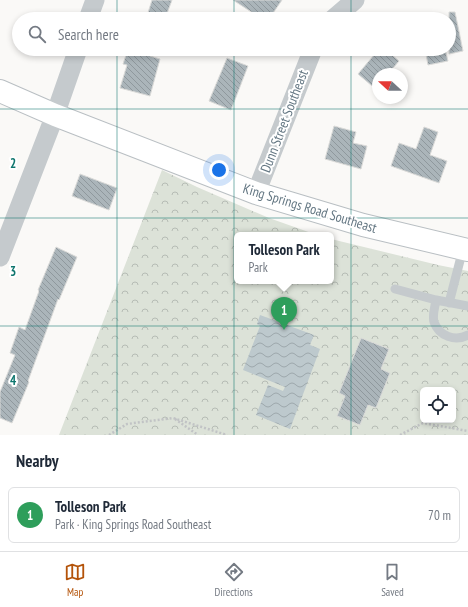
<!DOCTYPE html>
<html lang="en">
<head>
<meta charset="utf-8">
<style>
  body { margin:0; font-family:"PT Sans Narrow",sans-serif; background:#f2f2f3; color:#1f2937 }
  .controls { position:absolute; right:12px; bottom:12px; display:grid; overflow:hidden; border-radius:6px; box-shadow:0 2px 6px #0003 }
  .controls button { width:36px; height:36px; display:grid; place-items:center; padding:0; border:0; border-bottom:1px solid #e0e1e3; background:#fff; color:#1f2937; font:20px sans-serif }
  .compass { position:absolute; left:372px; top:68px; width:36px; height:36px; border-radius:50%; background:#fff; box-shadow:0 2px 6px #0003; rotate:291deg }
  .you { position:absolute; left:219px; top:170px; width:14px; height:14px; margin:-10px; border:3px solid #fff; border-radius:50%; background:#1a73e8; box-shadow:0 0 0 6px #1a73e833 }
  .badge { display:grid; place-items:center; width:26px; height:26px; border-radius:50%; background:#b45309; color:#fff; font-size:13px; font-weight:700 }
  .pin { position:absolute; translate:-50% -33px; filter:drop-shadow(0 1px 2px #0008) }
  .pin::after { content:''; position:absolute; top:21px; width:14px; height:12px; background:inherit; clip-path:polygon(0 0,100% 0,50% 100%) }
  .popup { position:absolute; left:234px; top:232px; width:100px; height:52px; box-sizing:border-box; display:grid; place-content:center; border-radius:6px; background:#fff; filter:drop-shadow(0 1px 3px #0005); font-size:13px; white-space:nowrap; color:#747a83 }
  .popup b { font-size:15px; color:#1f2937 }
  .popup::after { content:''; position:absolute; left:50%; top:100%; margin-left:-8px; border:8px solid transparent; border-top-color:#fff }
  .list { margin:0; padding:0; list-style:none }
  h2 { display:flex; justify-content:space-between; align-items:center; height:52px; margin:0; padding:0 16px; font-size:17px }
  h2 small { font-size:13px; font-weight:400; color:#747a83 }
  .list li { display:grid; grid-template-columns:26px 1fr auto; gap:12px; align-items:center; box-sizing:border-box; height:56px; margin:0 8px 8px; padding:0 8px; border:1px solid #e0e1e3; border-radius:6px }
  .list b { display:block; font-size:15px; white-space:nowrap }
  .list p { margin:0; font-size:13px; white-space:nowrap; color:#747a83 }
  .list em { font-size:13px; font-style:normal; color:#747a83 }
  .icon { flex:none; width:22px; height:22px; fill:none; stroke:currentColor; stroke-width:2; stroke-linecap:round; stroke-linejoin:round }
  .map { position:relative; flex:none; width:468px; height:435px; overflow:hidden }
  .search { position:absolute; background:#fff; box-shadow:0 2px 6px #0003; left:12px; right:12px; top:12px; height:44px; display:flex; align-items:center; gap:10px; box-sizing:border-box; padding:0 14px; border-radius:22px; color:#747a83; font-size:15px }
  .sheet { height:116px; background:#fff }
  nav { display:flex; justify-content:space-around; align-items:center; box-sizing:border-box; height:56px; border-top:1px solid #e0e1e3; background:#fff; font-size:11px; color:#747a83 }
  nav a { display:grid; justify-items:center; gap:2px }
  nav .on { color:#b45309 }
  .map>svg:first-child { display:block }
  .park { fill:url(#park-crowns); fill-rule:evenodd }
  .water { fill:url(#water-waves) }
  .building { fill:url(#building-back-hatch); stroke:#dbdbd9 }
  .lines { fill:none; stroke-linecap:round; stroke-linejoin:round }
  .secondary-casing { stroke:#b9bfc3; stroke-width:24 }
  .path { stroke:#c1c3c5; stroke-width:2.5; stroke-dasharray:2 2; stroke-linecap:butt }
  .lane { stroke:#c5cacd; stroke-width:9 }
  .street { stroke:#c5cacd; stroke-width:19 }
  .secondary { stroke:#fff; stroke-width:22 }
  .grid { fill:none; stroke:#0f766e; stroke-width:1; stroke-opacity:0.55 }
  .labels { text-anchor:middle; stroke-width:4; stroke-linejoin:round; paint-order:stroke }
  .street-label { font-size:14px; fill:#647783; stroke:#fff }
  .grid-label { font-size:13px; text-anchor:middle; font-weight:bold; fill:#0f766e; stroke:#fff; stroke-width:4; stroke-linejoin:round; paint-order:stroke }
</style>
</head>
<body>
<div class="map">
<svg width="468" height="435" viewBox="0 0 468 435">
  <defs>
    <pattern id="park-crowns" width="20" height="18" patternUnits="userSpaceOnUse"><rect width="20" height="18" fill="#dce2d8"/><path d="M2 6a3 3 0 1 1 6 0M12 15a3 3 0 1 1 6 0" fill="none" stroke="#b6bcb5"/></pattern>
    <pattern id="water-waves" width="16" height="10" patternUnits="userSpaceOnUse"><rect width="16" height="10" fill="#bdc9cd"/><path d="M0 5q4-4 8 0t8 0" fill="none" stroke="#9da8ac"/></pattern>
    <pattern id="building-back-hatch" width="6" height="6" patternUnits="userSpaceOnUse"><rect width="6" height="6" fill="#abb5ba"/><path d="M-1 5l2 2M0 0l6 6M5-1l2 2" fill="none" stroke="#8f989d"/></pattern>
  </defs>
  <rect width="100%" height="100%" fill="#faf9f7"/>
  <!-- park -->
  <path class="park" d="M162,170L197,187L269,218L317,235H237V281H331V239L438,265L468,271V435H59ZM423,390H453V420H423Z"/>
  <!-- water -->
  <path class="water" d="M260,315L314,335L310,345L320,349L290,429L256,415L268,385L283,391L285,387L243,370L260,326L257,324Z"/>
  <!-- building -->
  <path class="building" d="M152,0H172L165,19H146Z
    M233,0H282L269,19H262Z
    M449,12H455L463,51L449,54Z
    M128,49H152L150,56L160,59L150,96L120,88L127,65L123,64Z
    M379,49H385L399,61L388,74H378V91L358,74Z
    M425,49H445L448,61L428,65Z
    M227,58L248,66L231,110L209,101Z
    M334,126L356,132L353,143L367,146L361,169L325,159Z
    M424,127L438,132L430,155L447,161L439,183L391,166L399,143L416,149Z
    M80,174L117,188L109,210L72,196Z
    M56,247L77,257L59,300L58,299L28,381L29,382L12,423L0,418V392L15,355L10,353L19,327L25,330L39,291L38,290Z
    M361,338L389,349L381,369L390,373L376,408L368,405L360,425L337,416L345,396L339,393Z"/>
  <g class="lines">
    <!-- secondary casing -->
    <g class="secondary-casing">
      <path id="secondary" d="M0,91L55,115L256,193L363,225L468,250"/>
    </g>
    <!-- path -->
    <path class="path" d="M175,419L198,435
      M109,435L127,424L173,418L227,435
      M400,435L423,423L468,431"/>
    <!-- lane -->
    <path class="lane" d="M395,289L436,300L468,306
      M436,300C435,307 432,315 434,322C439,336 455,342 468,335
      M449,303L463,249"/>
    <!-- street -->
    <path class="street" d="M88,19L95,0
      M333,19L355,0
      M256,193L313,49
      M0,257L55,115L78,49"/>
    <!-- secondary -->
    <use href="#secondary" class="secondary"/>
  </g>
  <!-- grid -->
  <path class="grid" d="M117,0V19M234,0V19M351,0V19M117,49V435M234,49V435M351,49V435M0,109H468M0,218H468M0,326H468"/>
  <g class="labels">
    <!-- street labels -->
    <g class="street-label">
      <text transform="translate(284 121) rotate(-69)" y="5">Dunn Street Southeast</text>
      <text transform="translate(310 208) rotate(17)" y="5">King Springs Road Southeast</text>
    </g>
  </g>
  <g class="grid-label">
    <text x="13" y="168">2</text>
    <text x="13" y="276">3</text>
    <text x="13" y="385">4</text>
  </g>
</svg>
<div class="controls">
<button><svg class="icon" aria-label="locate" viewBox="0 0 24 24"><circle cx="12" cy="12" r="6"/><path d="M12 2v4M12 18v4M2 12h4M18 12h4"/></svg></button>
</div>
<svg class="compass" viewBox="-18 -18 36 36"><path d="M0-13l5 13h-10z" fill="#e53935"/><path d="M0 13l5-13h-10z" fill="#747a83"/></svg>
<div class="you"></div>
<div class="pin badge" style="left:284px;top:330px;background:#2e9e5b">1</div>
<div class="popup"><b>Tolleson Park</b>Park</div>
<div class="search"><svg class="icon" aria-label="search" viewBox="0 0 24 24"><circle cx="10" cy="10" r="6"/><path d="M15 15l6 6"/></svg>Search here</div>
</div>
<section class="sheet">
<h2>Nearby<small></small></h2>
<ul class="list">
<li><span class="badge" style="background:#2e9e5b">1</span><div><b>Tolleson Park</b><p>Park · King Springs Road Southeast</p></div><em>70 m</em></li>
</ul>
</section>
<nav>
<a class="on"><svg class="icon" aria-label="map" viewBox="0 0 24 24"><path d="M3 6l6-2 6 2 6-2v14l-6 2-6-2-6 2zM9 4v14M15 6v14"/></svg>Map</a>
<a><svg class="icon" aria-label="directions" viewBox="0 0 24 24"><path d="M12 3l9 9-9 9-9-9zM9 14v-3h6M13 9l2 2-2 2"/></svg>Directions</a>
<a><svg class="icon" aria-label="saved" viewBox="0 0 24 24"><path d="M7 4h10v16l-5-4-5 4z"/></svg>Saved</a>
</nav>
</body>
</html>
